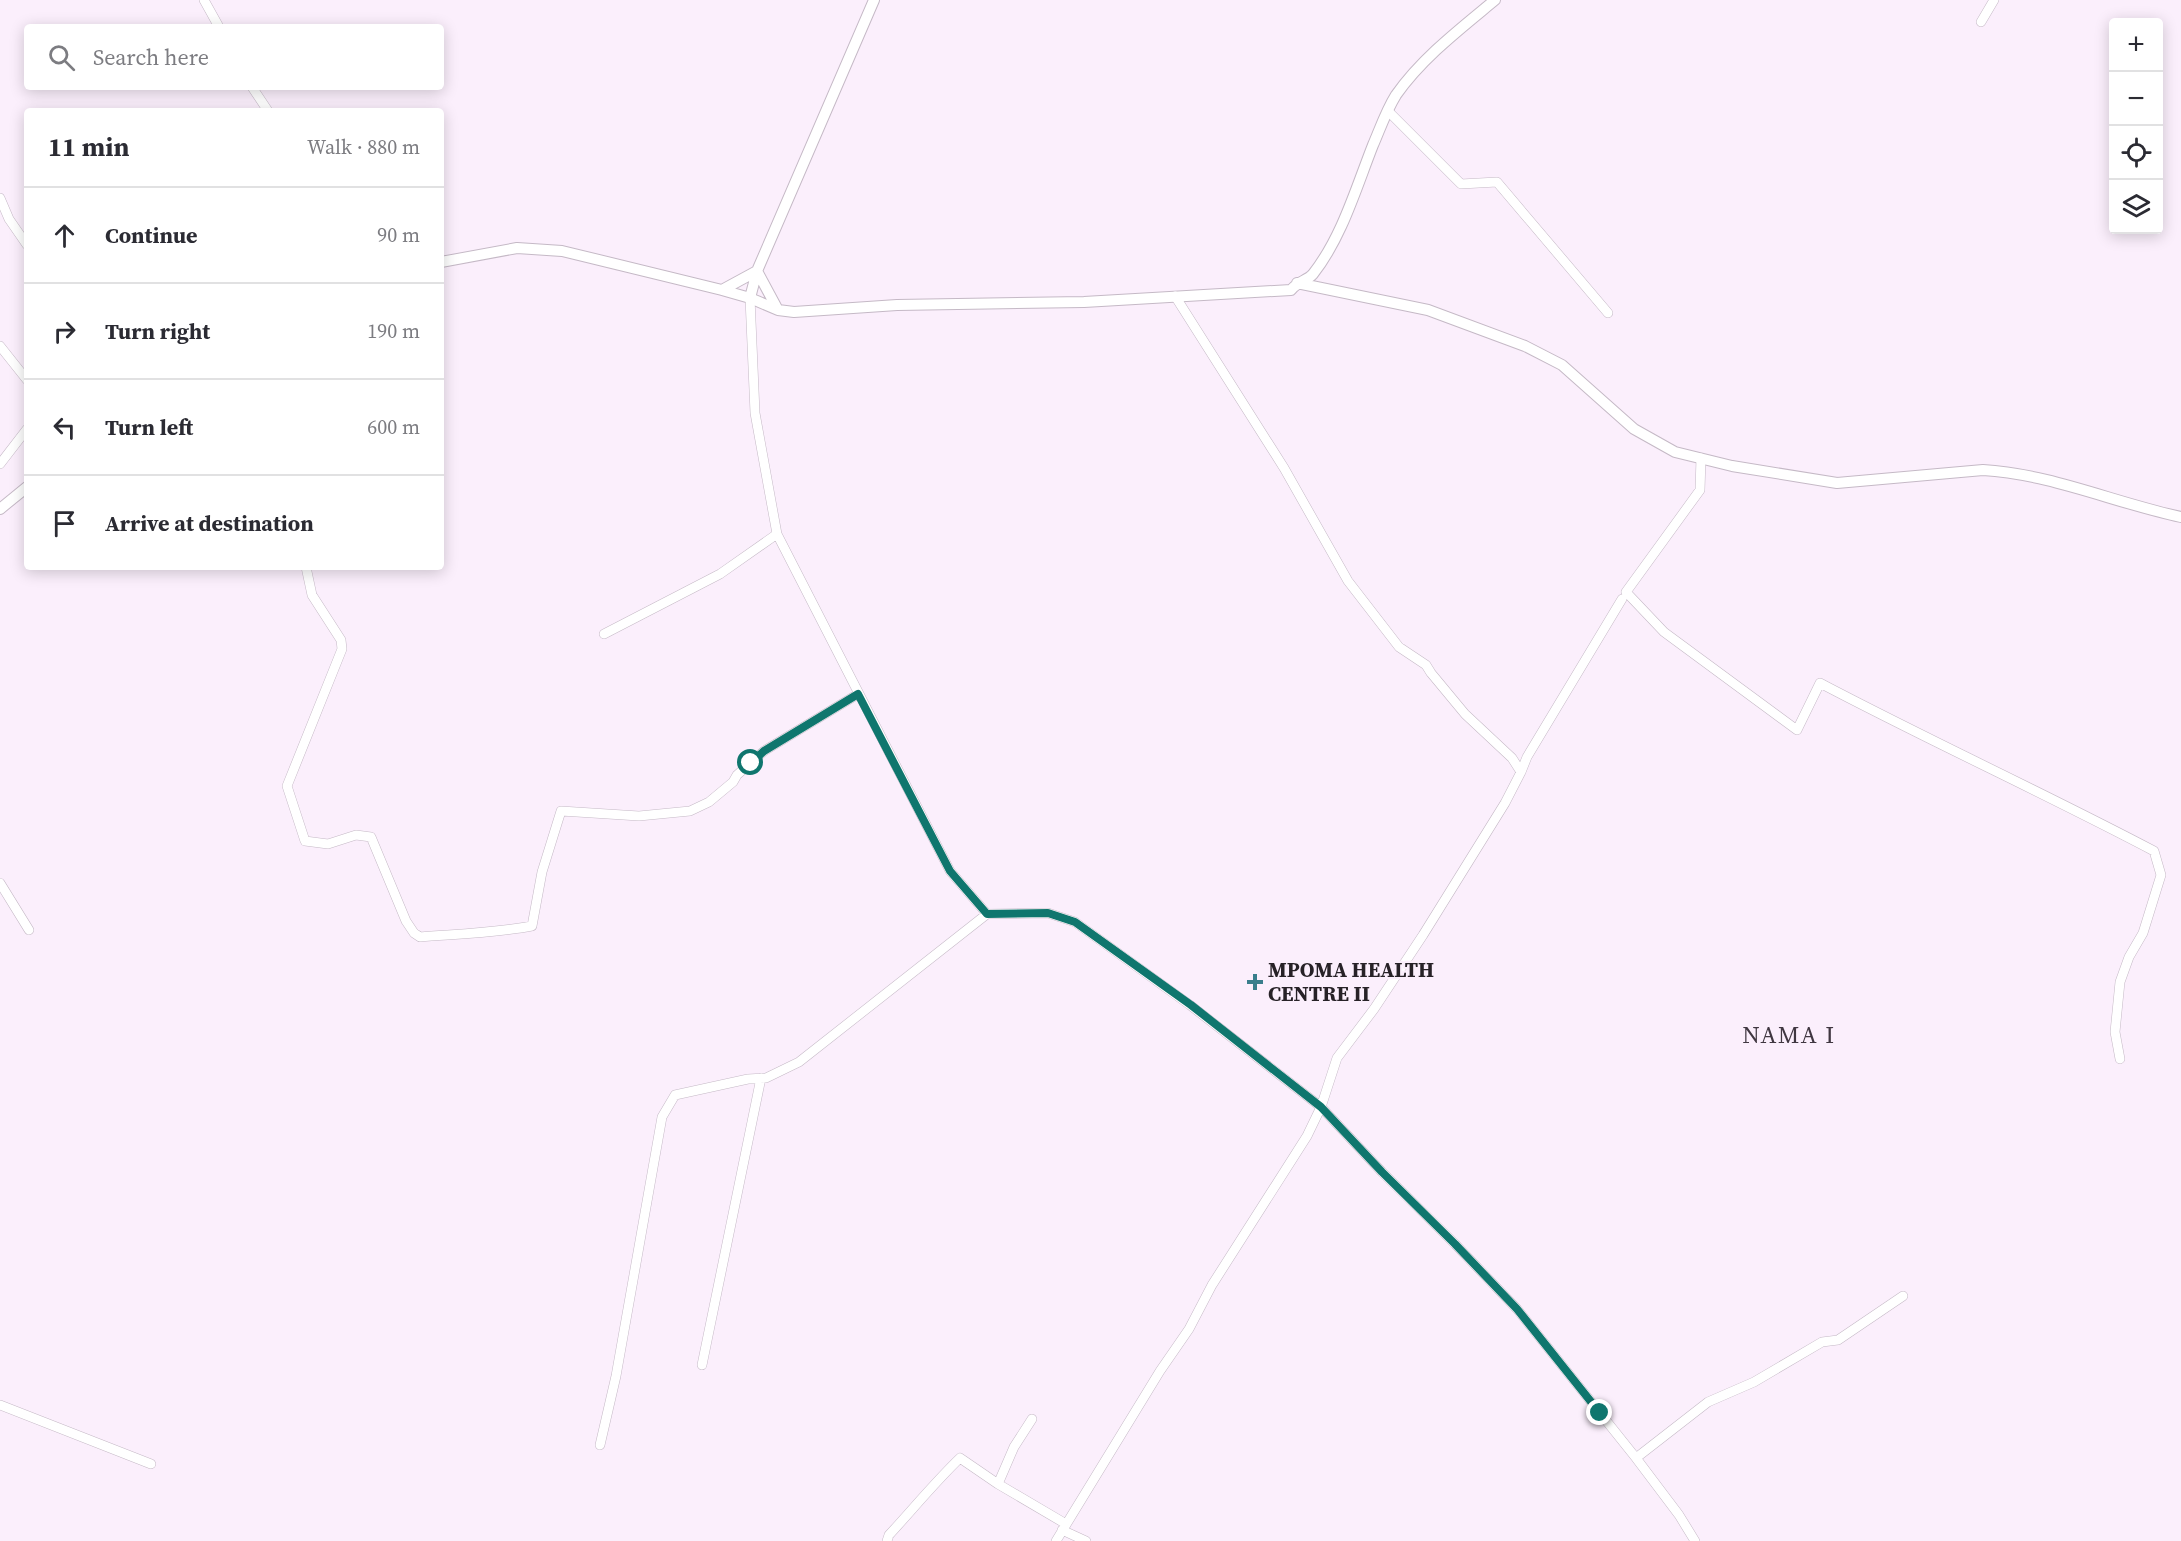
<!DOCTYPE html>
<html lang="en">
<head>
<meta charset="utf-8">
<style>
  body { margin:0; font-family:"Source Serif 4",serif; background:#f7f7f7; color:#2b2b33 }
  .controls { position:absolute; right:18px; top:18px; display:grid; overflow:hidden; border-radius:6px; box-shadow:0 3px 15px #0003 }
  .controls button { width:54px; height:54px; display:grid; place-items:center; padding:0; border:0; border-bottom:2px solid #e1e1e2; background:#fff; color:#2b2b33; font:30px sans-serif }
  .stop { position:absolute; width:18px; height:18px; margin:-14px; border:4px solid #0f766e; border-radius:50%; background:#fff }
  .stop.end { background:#0f766e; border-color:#fff; box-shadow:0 2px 6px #0008 }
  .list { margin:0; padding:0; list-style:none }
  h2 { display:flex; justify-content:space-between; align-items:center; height:78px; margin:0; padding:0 24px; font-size:26px }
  h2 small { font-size:20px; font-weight:400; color:#7c7c81 }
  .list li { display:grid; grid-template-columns:39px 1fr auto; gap:18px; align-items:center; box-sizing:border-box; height:96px; padding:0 24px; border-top:2px solid #e1e1e2 }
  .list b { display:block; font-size:22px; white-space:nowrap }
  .list em { font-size:20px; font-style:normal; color:#7c7c81 }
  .icon { flex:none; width:33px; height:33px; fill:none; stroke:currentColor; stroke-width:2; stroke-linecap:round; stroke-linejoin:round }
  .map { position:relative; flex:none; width:2181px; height:1541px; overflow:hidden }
  .search { position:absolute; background:#fff; box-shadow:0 3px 15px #0003; left:24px; top:24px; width:420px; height:66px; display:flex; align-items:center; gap:15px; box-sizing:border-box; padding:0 21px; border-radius:6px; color:#7c7c81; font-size:22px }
  .panel { position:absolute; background:#fff; box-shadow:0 3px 15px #0003; left:24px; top:108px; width:420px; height:462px; border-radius:6px }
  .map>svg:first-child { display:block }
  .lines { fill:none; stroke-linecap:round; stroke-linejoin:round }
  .minor-casing { stroke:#c5b9c6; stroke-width:10 }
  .tertiary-casing { stroke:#c5b9c6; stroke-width:12 }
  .minor { stroke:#fff; stroke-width:9 }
  .tertiary { stroke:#fff; stroke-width:10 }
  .route { stroke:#0f766e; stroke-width:8 }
  .poi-dot { fill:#397e8c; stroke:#fbeffc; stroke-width:2 }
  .labels { text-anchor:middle; stroke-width:4.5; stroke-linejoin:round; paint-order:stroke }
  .poi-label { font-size:21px; font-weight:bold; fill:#272227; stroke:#fbeffc; text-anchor:start }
  .quarter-label { font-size:24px; letter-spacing:1.5px; fill:#403741; stroke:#fbeffc }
</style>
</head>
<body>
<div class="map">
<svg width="2181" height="1541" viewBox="0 0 2181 1541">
  <rect width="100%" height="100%" fill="#fbeffc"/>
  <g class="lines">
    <!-- minor casing -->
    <g class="minor-casing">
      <path id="minor" d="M204,0L219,27
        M1981,22L1994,0
        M252,87L268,111
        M1388,111L1461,184L1497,182L1608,313
        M0,198L9,219L27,245
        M1175,296L1284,468L1348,581L1399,647L1426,665L1431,673L1465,714L1512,758L1521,772L1527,757L1622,599
        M750,298L755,413L777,534L950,871L987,914L1048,913L1075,922L1190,1005L1321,1107L1382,1172L1455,1244L1517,1309L1636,1458L1679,1515L1695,1541
        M0,346L27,380
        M1701,458L1700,490L1626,592L1664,632L1797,730L1820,683C1930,741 2044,793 2154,851L2161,875L2143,933L2129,957L2120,982L2115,1032L2120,1059
        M0,464L27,429
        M306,567L312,595L341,640L342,649L287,786L305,841L328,844L356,835L371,837L406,921L414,933L420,937C458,934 495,933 532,926L542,872L561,811L639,816L690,811L709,802L733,782L737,775L764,751L858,694
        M604,634L720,574L777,534
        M0,883L29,930
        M702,1365L761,1078
        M0,1405L151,1464
        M600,1445L616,1376L662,1117L675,1095L748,1079L766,1078L799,1062L987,914
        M1636,1458L1708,1402L1754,1382L1822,1342L1838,1340L1903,1296
        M998,1484L1014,1447L1032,1419
        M1062,1530L1086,1541
        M887,1541L889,1535C913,1509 935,1482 960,1458L998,1484L1066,1524
        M1056,1541L1160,1371L1189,1329L1212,1285L1307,1136L1321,1107L1337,1058L1374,1009L1423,935L1505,803L1521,772"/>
    </g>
    <!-- tertiary casing -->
    <g class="tertiary-casing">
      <path id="tertiary" d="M441,262L517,248L562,251L722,290L750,298L778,310L794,312L897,305L1084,302L1291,290C1298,281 1307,281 1313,274C1342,237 1356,188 1373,145C1380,129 1386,111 1396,95C1422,58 1460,29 1495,0
        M1297,283L1428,310L1525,346L1562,365L1634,429L1675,452L1732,466L1837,483L1983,470C2051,474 2115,503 2181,517
        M722,290L757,271L778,310
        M750,298L757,271L874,0
        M0,509L27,487"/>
    </g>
    <!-- minor -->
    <use href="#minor" class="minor"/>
    <!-- tertiary -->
    <use href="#tertiary" class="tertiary"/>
  </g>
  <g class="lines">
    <!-- route -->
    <path class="route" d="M751,763L764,751L858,694L950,871L987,914L1048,913L1075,922L1191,1005L1321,1107L1382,1172L1455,1244L1517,1309L1600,1413"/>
  </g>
  <!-- markers -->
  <path class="poi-dot" d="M1252 973h6v6h6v6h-6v6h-6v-6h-6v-6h6z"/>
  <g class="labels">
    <!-- poi labels -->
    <g class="poi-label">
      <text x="1268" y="977">MPOMA HEALTH<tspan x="1268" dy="24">CENTRE II</tspan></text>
    </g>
    <!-- quarter labels -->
    <g class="quarter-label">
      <text x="1789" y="1043">NAMA I</text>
    </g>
  </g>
</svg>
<div class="controls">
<button>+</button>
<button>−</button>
<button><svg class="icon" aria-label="locate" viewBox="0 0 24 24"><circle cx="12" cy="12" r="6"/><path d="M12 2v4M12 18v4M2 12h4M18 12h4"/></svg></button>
<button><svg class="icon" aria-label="layers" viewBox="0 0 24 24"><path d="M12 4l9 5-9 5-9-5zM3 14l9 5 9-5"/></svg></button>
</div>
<div class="stop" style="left:751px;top:763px"></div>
<div class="stop end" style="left:1600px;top:1413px"></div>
<div class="search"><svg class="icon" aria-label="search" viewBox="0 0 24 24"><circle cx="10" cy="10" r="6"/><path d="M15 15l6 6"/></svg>Search here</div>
<section class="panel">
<h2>11 min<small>Walk · 880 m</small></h2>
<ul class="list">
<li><svg class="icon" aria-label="ahead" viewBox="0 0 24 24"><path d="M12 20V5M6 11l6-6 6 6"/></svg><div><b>Continue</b></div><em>90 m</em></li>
<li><svg class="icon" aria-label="right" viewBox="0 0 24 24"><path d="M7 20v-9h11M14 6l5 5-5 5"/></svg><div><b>Turn right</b></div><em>190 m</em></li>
<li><svg class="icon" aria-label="left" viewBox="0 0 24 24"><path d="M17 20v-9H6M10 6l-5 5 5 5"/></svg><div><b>Turn left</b></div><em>600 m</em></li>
<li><svg class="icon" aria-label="arrive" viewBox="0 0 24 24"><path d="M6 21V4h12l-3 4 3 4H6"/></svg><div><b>Arrive at destination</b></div></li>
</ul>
</section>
</div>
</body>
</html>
